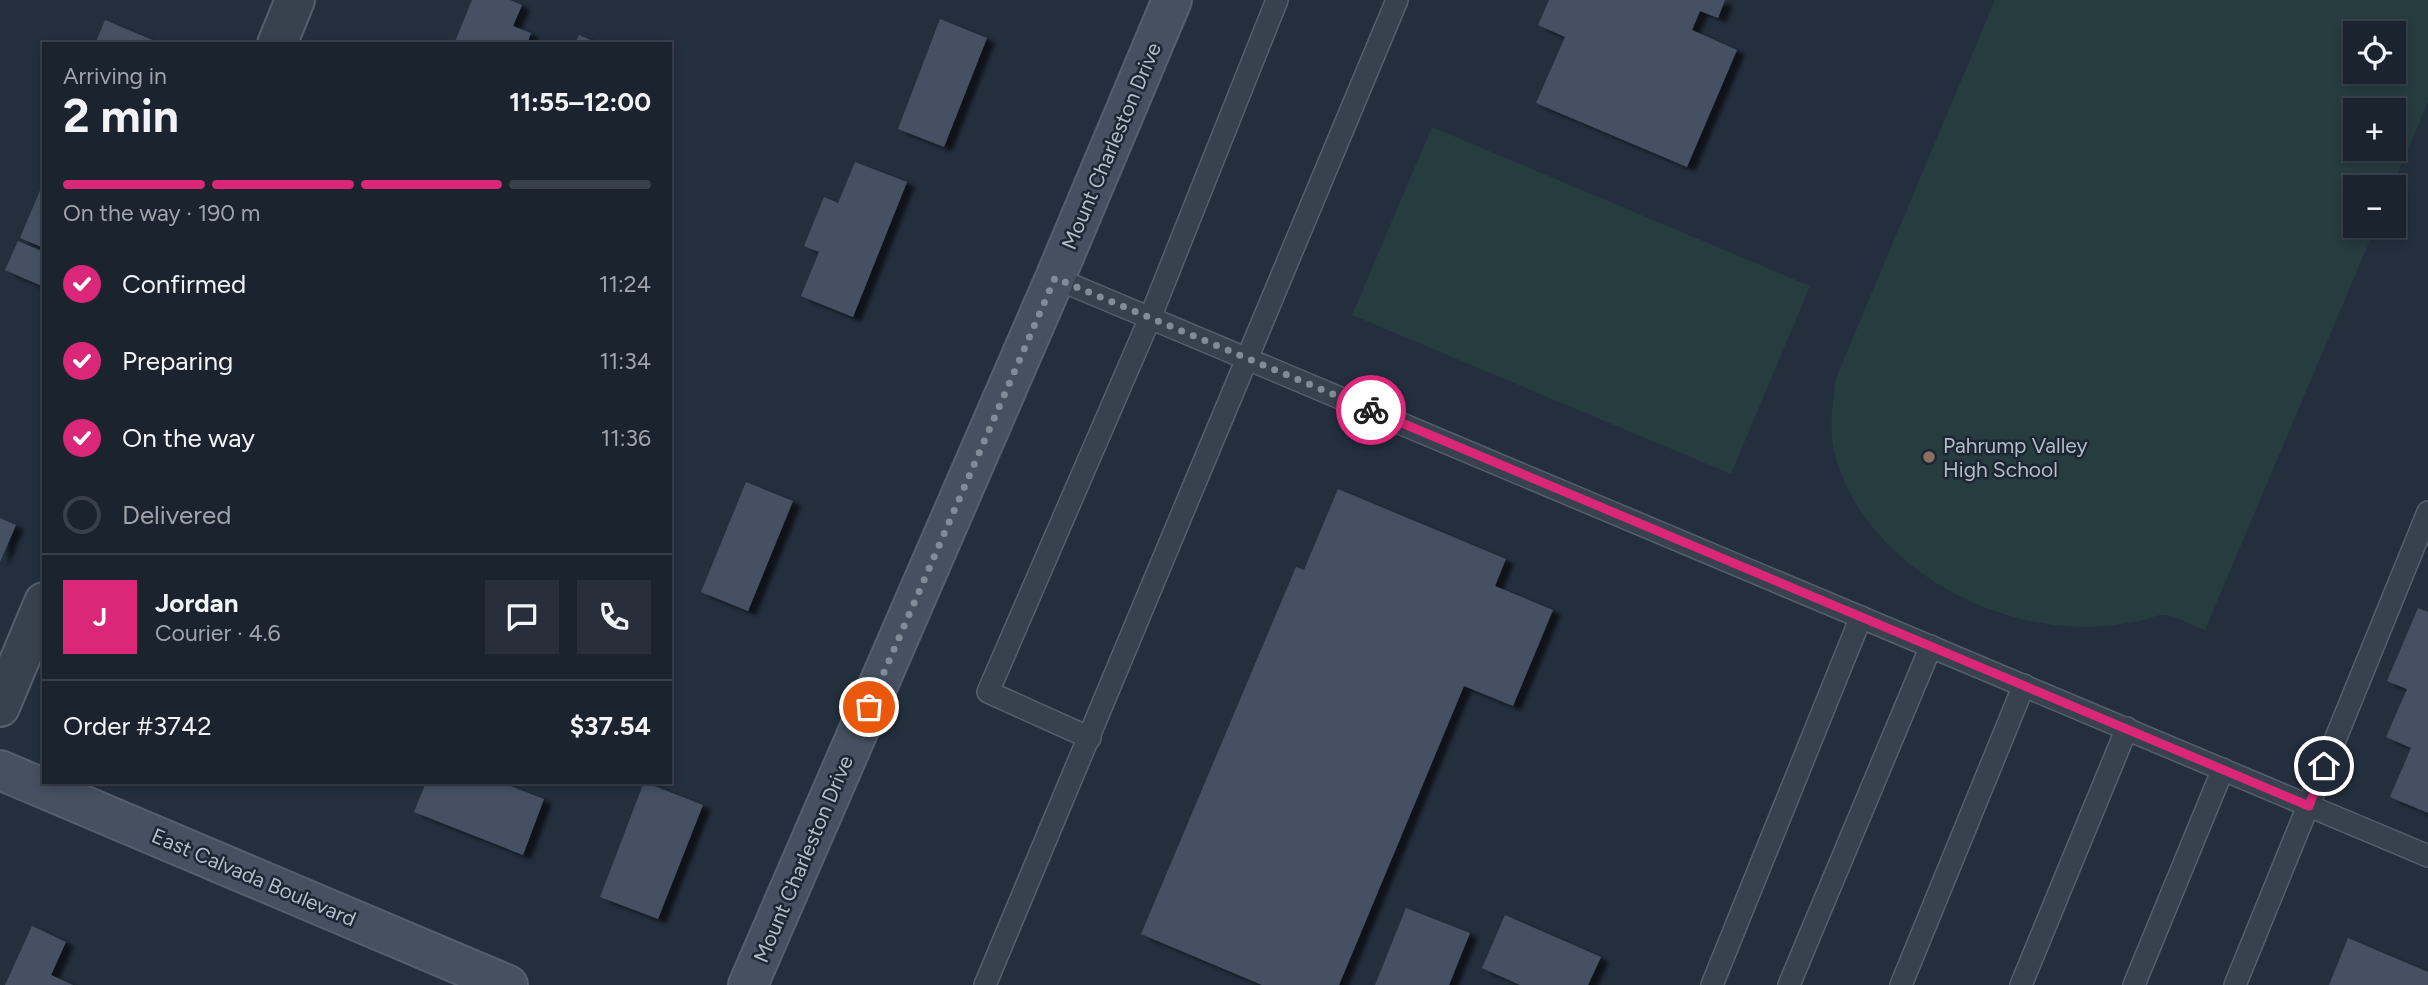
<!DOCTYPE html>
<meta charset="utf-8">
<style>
:root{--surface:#1b232e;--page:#282f3a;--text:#f1f3f6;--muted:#a0a4aa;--line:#39404a;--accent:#db2777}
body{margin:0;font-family:Figtree,sans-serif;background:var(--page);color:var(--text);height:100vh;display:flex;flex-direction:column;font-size:26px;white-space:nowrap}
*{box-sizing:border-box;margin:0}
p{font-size:23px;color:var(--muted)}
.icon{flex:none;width:38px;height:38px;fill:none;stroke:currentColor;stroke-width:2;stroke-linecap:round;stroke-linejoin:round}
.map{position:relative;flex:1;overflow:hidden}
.side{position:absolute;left:42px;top:42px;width:630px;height:742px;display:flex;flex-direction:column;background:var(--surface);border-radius:0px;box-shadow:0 4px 10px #0003,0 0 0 2px var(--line)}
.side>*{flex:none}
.controls{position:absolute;left:2343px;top:21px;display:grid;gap:14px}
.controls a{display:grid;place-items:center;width:63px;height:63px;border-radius:0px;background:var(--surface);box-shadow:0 4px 10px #0003,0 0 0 2px var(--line);font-size:35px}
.pin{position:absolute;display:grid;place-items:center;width:60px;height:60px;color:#fff;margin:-30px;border:4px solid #fff;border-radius:50%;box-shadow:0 2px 7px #0007}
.courier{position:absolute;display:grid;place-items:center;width:70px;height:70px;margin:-35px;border:5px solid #db2777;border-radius:50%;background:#fff;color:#222;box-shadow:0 2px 9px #0007}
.overview em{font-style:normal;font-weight:700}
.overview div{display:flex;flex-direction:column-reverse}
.overview{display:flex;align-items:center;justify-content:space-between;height:119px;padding:0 21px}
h1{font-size:46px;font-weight:700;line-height:52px}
.bar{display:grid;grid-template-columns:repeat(4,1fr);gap:10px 7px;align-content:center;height:84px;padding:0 21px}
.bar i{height:9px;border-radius:5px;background:var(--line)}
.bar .active{background:var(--accent)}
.bar p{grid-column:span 4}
.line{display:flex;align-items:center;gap:18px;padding:0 21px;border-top:2px solid var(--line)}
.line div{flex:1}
.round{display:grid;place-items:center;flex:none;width:74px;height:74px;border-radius:0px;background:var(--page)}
ol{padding:0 21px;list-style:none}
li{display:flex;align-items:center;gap:21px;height:77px}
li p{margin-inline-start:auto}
li .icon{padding:7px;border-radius:50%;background:var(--accent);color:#fff;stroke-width:4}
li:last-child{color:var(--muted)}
li i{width:38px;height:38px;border:4px solid var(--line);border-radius:50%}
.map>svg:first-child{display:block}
.green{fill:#263c3f;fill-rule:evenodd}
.building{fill:#455162;filter:url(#shadow)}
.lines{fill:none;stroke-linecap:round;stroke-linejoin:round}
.lane-casing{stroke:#565f6c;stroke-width:24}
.street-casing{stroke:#565f6c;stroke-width:42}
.secondary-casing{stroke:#565f6c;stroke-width:42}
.lane{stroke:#38414e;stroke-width:21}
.street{stroke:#38414e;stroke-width:38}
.secondary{stroke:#465061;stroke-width:38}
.done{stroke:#828b98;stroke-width:7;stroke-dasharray:0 12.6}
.route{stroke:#db2777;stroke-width:9}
.education-dot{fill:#8d6e63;stroke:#1d2633;stroke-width:2.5}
.labels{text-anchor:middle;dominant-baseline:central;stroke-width:5;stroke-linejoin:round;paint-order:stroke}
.street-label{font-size:21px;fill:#b4bcc9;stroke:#1d2633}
.poi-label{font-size:21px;fill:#b4bcc9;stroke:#1d2633;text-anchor:start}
</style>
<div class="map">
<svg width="2428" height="985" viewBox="0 0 2428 985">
<defs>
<filter id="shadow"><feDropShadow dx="8" dy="4.5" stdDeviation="2" flood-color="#0009"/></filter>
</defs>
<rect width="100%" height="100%" fill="#242f3e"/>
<g class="green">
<path d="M1995,0H2428V102L2392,187H2356V226H2376L2205,630C2193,626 2178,617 2165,615C2156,614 2144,621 2134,622C2108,627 2081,628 2055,625C1964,615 1866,553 1837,462C1828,435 1832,406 1836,378ZM2394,33V72H2356V33ZM2356,110H2394V149H2356Z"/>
<path d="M1432,127L1810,286L1731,474L1352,315Z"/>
</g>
<g class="building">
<path d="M472,0H510L522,5L513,26L531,33L527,44H454Z"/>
<path d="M1549,0H1725L1718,18L1700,11L1692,30L1737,50L1687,167L1536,103L1565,37L1538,25Z"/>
<path d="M940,19L987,38L944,147L898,129Z"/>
<path d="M105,20L162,44H95Z"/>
<path d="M579,35L600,44H575Z"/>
<path d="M855,162L907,182L853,317L801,296L819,252L804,246L824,197L838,203Z"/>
<path d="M44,181V248L20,238Z"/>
<path d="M18,241L44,252V287L5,270Z"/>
<path d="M746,482L793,501L748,611L701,592Z"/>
<path d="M1338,489L1506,559L1495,586L1553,610L1513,706L1464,686L1339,985H1262L1141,934L1296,567L1304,570Z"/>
<path d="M0,518L16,525L0,562Z"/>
<path d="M2418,608L2428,612V813L2390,797L2411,748L2386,737L2407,689L2387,681Z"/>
<path d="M426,782H500L544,799L523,855L414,812Z"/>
<path d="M644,782L703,805L658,919L600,897Z"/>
<path d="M1406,908L1470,933L1449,985H1375Z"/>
<path d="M1505,915L1601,957L1588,985H1520L1482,968Z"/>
<path d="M32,926L66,942L51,975L73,985H5Z"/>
<path d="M2348,938L2428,972V985H2329Z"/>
</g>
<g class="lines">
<defs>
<g id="lane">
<path d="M1055,278L2428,856"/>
<path d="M1090,738L988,692L1150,318L1277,0"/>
<path d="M985,985L1397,0"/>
<path d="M1712,985L1861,617"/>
<path d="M1789,985L1931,646"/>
<path d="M1901,985L2024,685"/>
<path d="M2021,985L2127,728"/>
<path d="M2134,985L2223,769"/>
<path d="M2235,985L2428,512"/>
</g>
<g id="street">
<path d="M277,44L295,0"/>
<path d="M0,707L44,602"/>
</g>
<g id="secondary">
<path d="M0,770L508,985"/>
<path d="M748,985L1055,278L1172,0"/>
</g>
</defs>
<use href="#lane" class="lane-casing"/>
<use href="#street" class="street-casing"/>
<use href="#secondary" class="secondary-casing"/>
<use href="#lane" class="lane"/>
<use href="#street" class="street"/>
<use href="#secondary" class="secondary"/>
</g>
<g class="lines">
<path class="done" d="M869,707L1055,278L1371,410"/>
<path class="route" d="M1371,410L2309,806L2324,766"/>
</g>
<circle class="education-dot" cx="1929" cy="457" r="7"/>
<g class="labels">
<g class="street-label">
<text transform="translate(1111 146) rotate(-67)">Mount Charleston Drive</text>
<text transform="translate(803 859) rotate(-67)">Mount Charleston Drive</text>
<text transform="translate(254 877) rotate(23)">East Calvada Boulevard</text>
</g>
<g class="poi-label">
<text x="1943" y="445">Pahrump Valley<tspan x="1943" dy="24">High School</tspan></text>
</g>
</g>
</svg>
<div class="controls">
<a><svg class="icon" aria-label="locate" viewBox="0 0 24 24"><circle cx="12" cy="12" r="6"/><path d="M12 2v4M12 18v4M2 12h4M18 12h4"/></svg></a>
<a>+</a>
<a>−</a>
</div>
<div class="pin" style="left:869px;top:707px;background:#ea580c"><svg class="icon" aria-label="bag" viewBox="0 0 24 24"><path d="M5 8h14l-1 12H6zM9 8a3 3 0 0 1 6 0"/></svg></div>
<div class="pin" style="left:2324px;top:766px;background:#1f2937"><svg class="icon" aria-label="home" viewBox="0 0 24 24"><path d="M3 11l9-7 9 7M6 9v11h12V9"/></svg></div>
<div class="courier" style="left:1371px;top:410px"><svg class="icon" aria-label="bike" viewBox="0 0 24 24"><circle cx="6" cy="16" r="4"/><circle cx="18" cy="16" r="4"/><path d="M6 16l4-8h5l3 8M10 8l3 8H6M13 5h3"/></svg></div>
<section class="side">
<div class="overview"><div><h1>2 min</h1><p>Arriving in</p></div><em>11:55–12:00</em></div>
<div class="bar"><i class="active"></i><i class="active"></i><i class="active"></i><i></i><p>On the way · 190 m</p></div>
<ol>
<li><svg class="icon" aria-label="check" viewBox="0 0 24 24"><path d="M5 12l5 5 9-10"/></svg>Confirmed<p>11:24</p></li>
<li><svg class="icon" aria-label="check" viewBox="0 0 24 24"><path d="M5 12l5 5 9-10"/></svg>Preparing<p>11:34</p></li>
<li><svg class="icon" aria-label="check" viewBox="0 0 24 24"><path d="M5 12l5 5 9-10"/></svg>On the way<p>11:36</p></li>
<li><i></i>Delivered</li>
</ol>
<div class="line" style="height:126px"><b class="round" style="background:var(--accent);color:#fff">J</b><div><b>Jordan</b><p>Courier · 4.6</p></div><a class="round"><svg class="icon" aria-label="chat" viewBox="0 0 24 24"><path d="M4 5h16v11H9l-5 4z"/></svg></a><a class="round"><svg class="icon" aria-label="phone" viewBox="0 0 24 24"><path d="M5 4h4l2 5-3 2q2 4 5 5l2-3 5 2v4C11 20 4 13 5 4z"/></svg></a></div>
<div class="line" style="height:91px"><div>Order #3742</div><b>$37.54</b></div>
</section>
</div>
